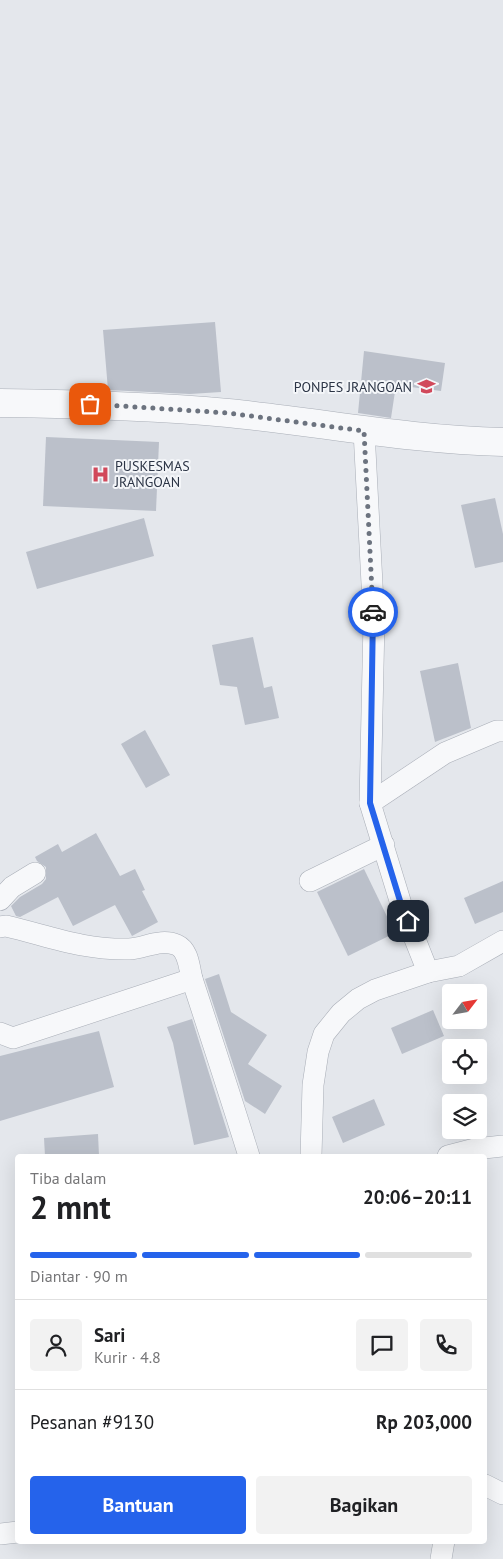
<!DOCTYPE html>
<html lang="id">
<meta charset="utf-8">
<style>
:root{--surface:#fff;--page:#f2f2f2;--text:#202124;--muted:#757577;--line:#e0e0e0;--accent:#2563eb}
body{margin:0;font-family:"PT Sans",sans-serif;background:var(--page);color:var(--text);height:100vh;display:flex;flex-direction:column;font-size:19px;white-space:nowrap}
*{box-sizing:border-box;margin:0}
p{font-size:16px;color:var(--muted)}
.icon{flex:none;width:28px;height:28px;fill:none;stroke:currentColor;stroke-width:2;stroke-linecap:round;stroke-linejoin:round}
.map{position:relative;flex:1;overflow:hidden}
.details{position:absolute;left:15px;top:1154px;width:472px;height:390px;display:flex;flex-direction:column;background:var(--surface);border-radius:5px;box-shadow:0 5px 20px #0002}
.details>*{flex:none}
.needle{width:32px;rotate:59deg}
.fabs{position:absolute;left:442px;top:984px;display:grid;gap:10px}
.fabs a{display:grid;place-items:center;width:45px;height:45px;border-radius:5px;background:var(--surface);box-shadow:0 5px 20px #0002;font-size:25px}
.pin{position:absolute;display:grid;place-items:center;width:42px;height:42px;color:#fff;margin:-21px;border-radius:10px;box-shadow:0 2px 8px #0006}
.courier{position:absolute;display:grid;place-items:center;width:50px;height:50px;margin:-25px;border:4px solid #2563eb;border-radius:50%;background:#fff;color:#222;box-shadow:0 1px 6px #0007}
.headline em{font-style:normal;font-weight:600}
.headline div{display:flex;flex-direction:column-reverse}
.headline{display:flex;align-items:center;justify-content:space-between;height:85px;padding:0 15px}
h1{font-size:32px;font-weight:600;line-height:38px}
.bar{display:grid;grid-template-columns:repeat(4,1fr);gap:8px 5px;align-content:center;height:60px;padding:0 15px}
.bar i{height:6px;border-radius:4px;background:var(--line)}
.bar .on{background:var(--accent)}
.bar p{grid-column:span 4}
.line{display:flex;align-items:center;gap:12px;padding:0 15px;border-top:1px solid var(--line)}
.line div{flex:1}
.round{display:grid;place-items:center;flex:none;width:52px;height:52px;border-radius:5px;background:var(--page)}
.button{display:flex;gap:10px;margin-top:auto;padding:10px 15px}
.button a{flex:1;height:58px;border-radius:5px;background:var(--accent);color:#fff;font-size:20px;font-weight:600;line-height:58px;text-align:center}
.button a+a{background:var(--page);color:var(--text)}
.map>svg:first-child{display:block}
.building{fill:#bbc0ca}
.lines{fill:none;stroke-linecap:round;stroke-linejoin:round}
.minor-casing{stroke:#a9aeb7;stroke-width:22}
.tertiary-casing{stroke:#a9aeb7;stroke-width:29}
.minor{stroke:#f7f8fa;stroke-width:21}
.tertiary{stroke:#f7f8fa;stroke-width:28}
.done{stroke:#6c737f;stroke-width:5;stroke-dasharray:0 9}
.route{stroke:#2563eb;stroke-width:6}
.labels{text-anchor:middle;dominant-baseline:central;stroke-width:4;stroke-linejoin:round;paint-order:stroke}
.poi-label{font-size:14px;fill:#2b3445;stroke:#f4f6f9;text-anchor:end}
</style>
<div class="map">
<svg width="503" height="1559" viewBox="0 0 503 1559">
<rect width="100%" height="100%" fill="#e4e7ec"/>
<g class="building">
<path d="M215,322L221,392L190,394L108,390L103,330Z"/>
<path d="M364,351L445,363L441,391L396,385L391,418L358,413Z"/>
<path d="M46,437L159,442L156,511L43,506Z"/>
<path d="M495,498L503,534V562L475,568L461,505Z"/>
<path d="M144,518L154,556L37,589L26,552Z"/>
<path d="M253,637L264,688L272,686L279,718L245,725L237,687L220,685L212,645Z"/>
<path d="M458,663L471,728L435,742L420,671Z"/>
<path d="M145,730L170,775L146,788L121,744Z"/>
<path d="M96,833L120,876L135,869L145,890L142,891L158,922L132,936L115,905L73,926L58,897L20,917L16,916L11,906L20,897L42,884L46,879V867L37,861L35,857L58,844L62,852Z"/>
<path d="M364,869L395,933L348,956L317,892Z"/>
<path d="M503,881V912L475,924L464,898Z"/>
<path d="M219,974L231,1012L267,1035L248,1064L282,1086L265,1114L245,1101L205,979Z"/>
<path d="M433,1010L444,1036L402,1054L391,1028Z"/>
<path d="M192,1019L229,1137L194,1145L173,1043L167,1027Z"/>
<path d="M99,1031L114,1087L0,1121V1056Z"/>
<path d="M374,1099L385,1125L343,1143L332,1117Z"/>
<path d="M98,1134L99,1156H45L44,1138Z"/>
</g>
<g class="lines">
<defs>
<g id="minor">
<path d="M364,431L374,622L370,803L401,904L428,972"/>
<path d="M370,803L445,753L497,731H503"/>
<path d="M310,881L384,845"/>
<path d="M0,900L12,887L35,873"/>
<path d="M0,927L6,926C49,936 82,950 129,949C145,948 161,938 177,945C190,951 189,971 193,982C212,1040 231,1098 249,1156"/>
<path d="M0,1033L13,1038L192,979"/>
<path d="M311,1156L313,1085L318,1052L324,1034L341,1013L358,999L375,990L428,972L459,966L503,941"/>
<path d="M448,1156L475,1149L503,1146"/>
<path d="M485,1485L503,1494"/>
<path d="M0,1534L18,1532"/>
<path d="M441,1559L444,1541"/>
</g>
<path id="tertiary" d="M0,403C76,404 152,406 228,413C319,422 410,440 503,442"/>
</defs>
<use href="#minor" class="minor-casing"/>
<use href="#tertiary" class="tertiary-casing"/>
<use href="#minor" class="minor"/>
<use href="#tertiary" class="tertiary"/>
</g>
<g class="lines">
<path class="done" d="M90,404L228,413L364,431L373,612"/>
<path class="route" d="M373,612L370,803L401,904L408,921"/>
</g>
<defs>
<symbol id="school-bare" viewBox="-9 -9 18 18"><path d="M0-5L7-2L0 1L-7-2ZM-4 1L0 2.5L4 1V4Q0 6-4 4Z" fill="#d1495b" stroke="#f4f6f9" stroke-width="2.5" paint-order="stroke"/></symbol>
<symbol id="hospital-bare" viewBox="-9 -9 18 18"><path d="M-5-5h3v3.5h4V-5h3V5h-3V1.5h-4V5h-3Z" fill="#d1495b" stroke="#f4f6f9" stroke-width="2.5" paint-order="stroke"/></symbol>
</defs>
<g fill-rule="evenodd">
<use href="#school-bare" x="414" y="374" width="25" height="25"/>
<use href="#hospital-bare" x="88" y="462" width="25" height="25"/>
</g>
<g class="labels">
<g class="poi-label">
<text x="412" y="387">PONPES JRANGOAN</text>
<text x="115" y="466" text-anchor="start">PUSKESMAS<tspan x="115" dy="16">JRANGOAN</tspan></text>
</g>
</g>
</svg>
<div class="fabs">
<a><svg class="needle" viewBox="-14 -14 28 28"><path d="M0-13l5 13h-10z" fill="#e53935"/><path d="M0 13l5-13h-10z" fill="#757577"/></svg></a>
<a><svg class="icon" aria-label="locate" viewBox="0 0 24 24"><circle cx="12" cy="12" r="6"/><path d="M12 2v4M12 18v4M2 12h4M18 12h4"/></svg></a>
<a><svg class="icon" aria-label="layers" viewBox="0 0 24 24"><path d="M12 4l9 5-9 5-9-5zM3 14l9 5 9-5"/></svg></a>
</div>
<div class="pin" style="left:90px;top:404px;background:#ea580c"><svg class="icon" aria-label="bag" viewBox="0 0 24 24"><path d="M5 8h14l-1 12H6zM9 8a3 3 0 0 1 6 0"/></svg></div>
<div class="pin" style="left:408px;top:921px;background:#1f2937"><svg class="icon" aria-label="home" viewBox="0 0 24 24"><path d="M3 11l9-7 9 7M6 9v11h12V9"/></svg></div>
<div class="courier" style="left:373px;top:612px"><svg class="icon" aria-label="car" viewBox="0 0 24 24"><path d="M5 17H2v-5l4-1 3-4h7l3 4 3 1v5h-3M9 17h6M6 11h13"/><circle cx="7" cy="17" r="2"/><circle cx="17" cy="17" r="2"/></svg></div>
<section class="details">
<div class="headline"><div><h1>2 mnt</h1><p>Tiba dalam</p></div><em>20:06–20:11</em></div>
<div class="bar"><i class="on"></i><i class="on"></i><i class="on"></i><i></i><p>Diantar · 90 m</p></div>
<div class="line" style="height:90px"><a class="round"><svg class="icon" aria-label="person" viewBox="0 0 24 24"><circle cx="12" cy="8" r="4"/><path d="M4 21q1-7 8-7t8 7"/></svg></a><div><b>Sari</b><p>Kurir · 4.8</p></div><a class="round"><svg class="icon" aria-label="chat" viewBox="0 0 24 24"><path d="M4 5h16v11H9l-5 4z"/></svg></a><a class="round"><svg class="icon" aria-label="phone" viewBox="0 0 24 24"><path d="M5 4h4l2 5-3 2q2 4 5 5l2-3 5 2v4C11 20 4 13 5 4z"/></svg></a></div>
<div class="line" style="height:65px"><div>Pesanan #9130</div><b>Rp 203,000</b></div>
<div class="button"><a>Bantuan</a><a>Bagikan</a></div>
</section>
</div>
